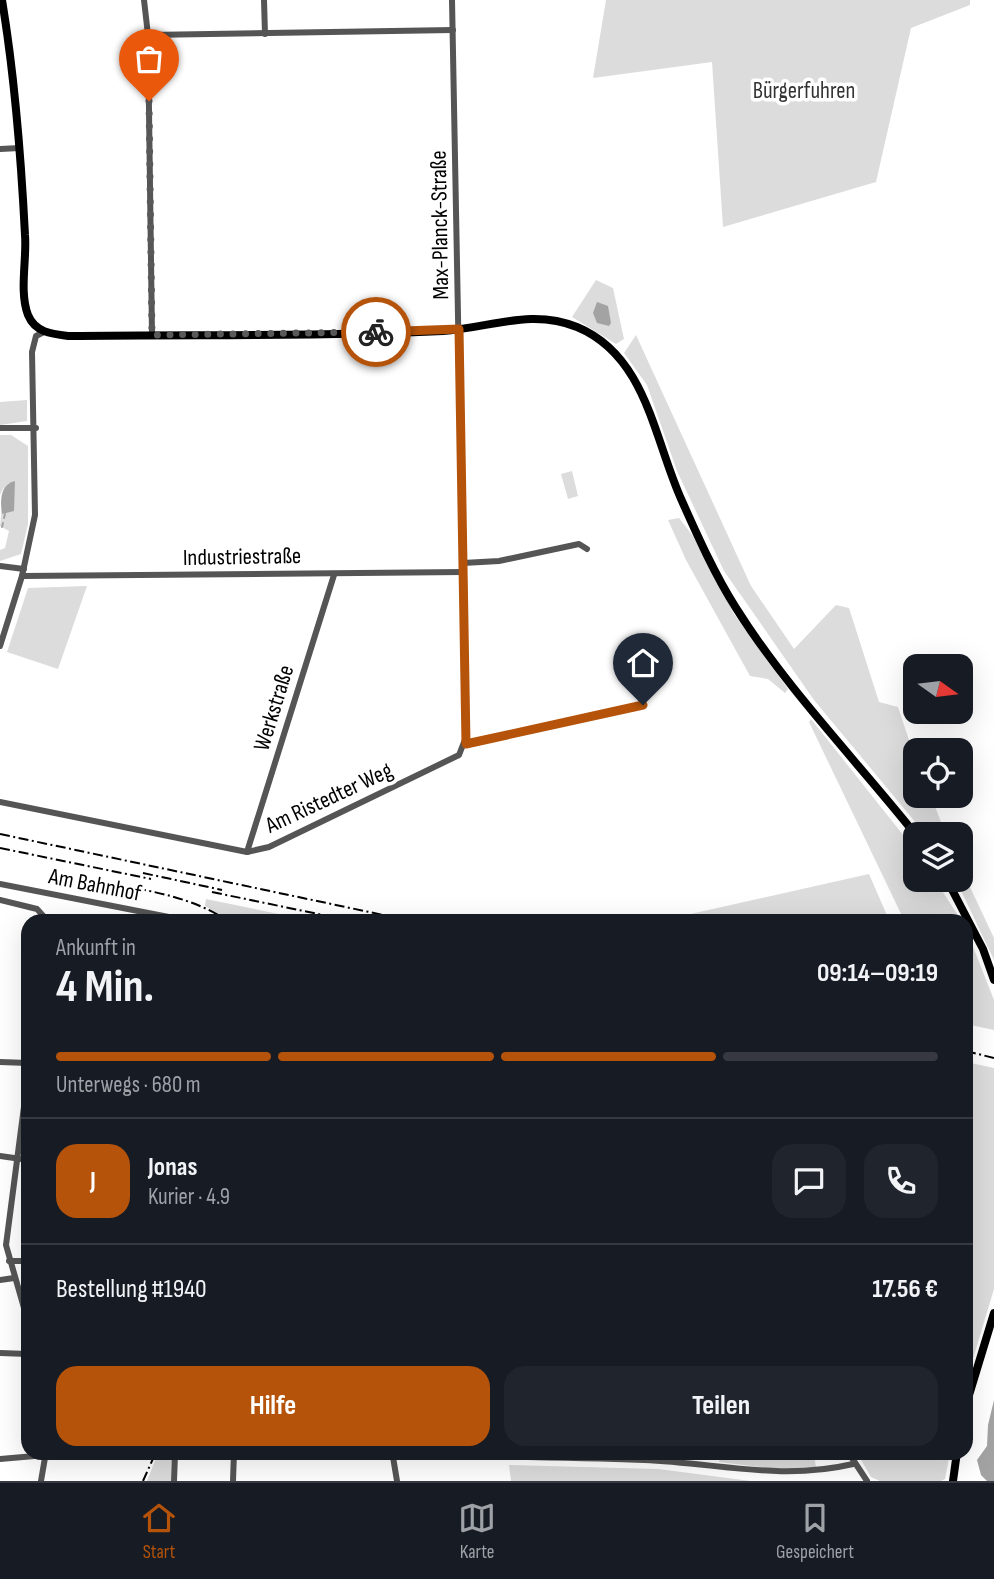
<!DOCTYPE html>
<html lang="de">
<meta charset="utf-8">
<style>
:root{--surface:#171b24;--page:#20242c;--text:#f1f3f6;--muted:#9ea1a6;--line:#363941;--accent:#b45309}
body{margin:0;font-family:"Sofia Sans Condensed",sans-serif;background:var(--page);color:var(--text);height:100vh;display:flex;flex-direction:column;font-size:26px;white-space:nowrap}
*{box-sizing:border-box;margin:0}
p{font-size:23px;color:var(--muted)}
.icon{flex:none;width:38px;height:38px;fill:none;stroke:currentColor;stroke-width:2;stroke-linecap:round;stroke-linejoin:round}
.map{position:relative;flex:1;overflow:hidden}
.sheet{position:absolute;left:21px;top:914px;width:952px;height:546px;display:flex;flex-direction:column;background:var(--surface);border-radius:21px;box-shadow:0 7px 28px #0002}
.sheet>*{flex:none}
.needle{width:46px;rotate:104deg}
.buttons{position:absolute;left:903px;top:654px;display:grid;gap:14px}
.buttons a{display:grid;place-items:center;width:70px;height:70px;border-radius:14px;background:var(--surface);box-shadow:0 7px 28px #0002;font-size:35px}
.pin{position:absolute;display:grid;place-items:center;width:60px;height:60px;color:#fff;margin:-72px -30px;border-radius:50% 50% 50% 0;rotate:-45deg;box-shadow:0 0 7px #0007}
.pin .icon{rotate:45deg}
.courier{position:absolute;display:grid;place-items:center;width:70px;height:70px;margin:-35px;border:5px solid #b45309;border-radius:50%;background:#fff;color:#222;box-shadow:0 2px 9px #0007}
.summary em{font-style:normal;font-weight:700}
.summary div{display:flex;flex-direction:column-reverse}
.summary{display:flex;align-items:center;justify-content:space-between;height:119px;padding:0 35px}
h1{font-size:46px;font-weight:700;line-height:52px}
.bar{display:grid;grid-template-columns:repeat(4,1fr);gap:10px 7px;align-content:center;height:84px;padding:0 35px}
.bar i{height:9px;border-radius:5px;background:var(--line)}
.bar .current{background:var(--accent)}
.bar p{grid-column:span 4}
.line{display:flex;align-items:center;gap:18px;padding:0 35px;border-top:2px solid var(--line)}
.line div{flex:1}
.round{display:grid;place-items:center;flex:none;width:74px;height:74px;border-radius:21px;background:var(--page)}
.action{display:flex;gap:14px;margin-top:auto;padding:14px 35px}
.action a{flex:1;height:80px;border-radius:21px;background:var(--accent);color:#fff;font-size:28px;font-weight:700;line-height:80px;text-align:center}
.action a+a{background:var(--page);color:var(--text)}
.dock{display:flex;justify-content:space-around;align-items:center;height:98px;border-top:2px solid var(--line);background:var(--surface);font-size:19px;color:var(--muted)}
.dock a{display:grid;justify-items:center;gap:4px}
.dock .current{color:var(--accent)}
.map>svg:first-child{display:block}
.green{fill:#dcdcdc}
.water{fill:#a3a3a3}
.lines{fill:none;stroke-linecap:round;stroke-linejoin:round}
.stream{stroke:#a3a3a3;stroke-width:2}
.minor{stroke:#555;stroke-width:6}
.major{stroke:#000;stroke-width:8}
.rail{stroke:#000;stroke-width:2;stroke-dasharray:10 3.5 2 3.5;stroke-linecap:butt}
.done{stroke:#595959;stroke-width:7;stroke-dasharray:0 12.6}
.route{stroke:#b45309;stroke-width:9}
.labels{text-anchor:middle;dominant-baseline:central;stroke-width:7;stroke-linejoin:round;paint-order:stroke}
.park-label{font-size:23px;fill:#333;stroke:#fff}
.street-label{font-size:23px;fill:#000;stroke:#fff}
</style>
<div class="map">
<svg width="994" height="1481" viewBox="0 0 994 1481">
<rect width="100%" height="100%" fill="#fff"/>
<g class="green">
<path d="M606,0H970V5L911,28L876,182L723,227L712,62L593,78Z"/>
<path d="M596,280L613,288L624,339L616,344L572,317Z"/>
<path d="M636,335L751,586L794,649L836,605L849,608L879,702L898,707L915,758V796H931L946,835H926L814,700L724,571L677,471L647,385L624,353Z"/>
<path d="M27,400V421L0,425V402Z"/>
<path d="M0,435H11L28,446V524L21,554L0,561V550L5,548L9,531L0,526L4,487L0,495Z"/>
<path d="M572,471L578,496L568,499L561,474Z"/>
<path d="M679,518L693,536L734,614L788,689L785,693L768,679L750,676L686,560L668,520Z"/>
<path d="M87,586L58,669L7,652L28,588Z"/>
<path d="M811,719L915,850V880H935L961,920H904L809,722Z"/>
<path d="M961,868L994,938V960L956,880H961Z"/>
<path d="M869,874L889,920H669L695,913Z"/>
<path d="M206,899L308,920H228L205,906Z"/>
<path d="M966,929L994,1000V1030L966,1024Z"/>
<path d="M966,1062L994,1068V1289L966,1382V1270L973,1268L966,1240Z"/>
<path d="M722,1453H789L790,1456L804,1458L803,1453H814L816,1468L793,1471L719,1462Z"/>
<path d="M857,1453V1452L950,1453L945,1479L941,1481H880L871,1477Z"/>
<path d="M156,1458L172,1459L171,1481H147Z"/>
<path d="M509,1465L658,1469L751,1481H511Z"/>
</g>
<g class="water">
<path d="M597,302L608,306L611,323L609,326L597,323L593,313Z"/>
<path d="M15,481L14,511L2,514C0,500 0,485 15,481Z"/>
<path d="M994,1400V1481H987L981,1475L977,1460L987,1446L988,1425Z"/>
</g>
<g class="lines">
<g class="stream">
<path d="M4,518L5,514"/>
<path d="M2,527L3,523"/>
</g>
<g class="minor">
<path d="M144,0L148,35L152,335"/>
<path d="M264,0L265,34"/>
<path d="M148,35L453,30"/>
<path d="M0,149L20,148"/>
<path d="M0,428H36"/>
<path d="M463,563L499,561L579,544L587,549"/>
<path d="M0,566L24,569"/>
<path d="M22,576L463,572"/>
<path d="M0,646L22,576L35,515L32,352L36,336L44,332"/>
<path d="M466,744L643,705"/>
<path d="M0,802L247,852L269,847L459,755L466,737L452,0"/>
<path d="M247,852L334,575"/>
<path d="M0,884L184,920"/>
<path d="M0,900L37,909L47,920"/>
<path d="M0,1062L28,1063"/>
<path d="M28,1076L6,1245L28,1322"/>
<path d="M0,1156L28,1160"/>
<path d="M9,1261H28"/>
<path d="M0,1280L14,1278"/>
<path d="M0,1353L28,1354"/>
<path d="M125,1452C298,1456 471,1454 644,1460C718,1463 781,1481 853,1464"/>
<path d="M848,1452L867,1481"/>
<path d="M393,1457L397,1481"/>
<path d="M0,1459L81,1452"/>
<path d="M41,1481L46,1452"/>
<path d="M174,1481L175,1454"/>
<path d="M233,1481L234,1452"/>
</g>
<g class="major">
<path d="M2,0C15,78 21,156 25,235C27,259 19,292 28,315C35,332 51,334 68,336C192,334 318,337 443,331C490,328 531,308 577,327C647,356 654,440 682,501C698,537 715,575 736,608C787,689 856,760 916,835"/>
<path d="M947,880L983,949L994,980"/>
<path d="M966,1405L994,1313"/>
<path d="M953,1481L957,1452"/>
</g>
<g class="rail">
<path d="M0,834L407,920"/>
<path d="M0,848L151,879"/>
<path d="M143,873L222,890"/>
<path d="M80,878C127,888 185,892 226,920"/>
<path d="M212,892L347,920"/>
<path d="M966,1051L994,1058"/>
<path d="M143,1481L156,1452"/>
</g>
</g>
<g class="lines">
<path class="done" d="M149,101L152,335L376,332"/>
<path class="route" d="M376,332L459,329L466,744L643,705"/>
</g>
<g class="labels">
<g class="park-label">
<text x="804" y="91">Bürgerfuhren</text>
</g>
<g class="street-label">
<text transform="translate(440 225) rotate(-91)">Max-Planck-Straße</text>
<text transform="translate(242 557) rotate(-1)">Industriestraße</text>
<text transform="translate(274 708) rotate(-73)">Werkstraße</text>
<text transform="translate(329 798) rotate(-25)">Am Ristedter Weg</text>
<text transform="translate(95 885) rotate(11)">Am Bahnhof</text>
</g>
</g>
</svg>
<div class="buttons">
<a><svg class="needle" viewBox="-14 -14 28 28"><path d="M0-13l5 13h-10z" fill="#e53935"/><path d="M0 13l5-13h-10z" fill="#9ea1a6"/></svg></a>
<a><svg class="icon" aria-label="locate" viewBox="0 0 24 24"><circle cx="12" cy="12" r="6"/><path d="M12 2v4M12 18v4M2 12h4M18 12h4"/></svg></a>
<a><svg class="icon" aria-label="layers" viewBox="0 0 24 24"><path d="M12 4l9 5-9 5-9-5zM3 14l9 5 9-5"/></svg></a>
</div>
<div class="pin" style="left:149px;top:101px;background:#ea580c"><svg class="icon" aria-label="bag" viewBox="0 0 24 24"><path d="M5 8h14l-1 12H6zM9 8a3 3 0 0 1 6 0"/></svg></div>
<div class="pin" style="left:643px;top:705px;background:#1f2937"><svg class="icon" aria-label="home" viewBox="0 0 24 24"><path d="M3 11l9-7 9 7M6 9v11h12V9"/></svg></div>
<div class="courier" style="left:376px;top:332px"><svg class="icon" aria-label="bike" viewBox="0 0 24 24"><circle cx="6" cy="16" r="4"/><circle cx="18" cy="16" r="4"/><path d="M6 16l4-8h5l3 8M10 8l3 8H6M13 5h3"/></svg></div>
<section class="sheet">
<div class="summary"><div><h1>4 Min.</h1><p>Ankunft in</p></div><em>09:14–09:19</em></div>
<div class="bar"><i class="current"></i><i class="current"></i><i class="current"></i><i></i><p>Unterwegs · 680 m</p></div>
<div class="line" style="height:126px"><b class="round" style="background:var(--accent);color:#fff">J</b><div><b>Jonas</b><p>Kurier · 4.9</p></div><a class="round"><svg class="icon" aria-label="chat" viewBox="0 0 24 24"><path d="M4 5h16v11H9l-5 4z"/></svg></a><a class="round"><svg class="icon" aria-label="phone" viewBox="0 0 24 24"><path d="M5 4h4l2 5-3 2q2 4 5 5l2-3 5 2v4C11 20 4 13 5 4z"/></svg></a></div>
<div class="line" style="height:91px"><div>Bestellung #1940</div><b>17.56 €</b></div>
<div class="action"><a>Hilfe</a><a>Teilen</a></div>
</section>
</div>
<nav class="dock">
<a class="current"><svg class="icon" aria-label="home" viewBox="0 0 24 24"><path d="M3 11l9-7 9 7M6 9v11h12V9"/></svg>Start</a>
<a><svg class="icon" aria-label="map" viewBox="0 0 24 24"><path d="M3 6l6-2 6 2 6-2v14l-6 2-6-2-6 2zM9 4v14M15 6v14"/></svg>Karte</a>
<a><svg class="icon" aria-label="saved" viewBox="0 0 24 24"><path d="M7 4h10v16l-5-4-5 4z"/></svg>Gespeichert</a>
</nav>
